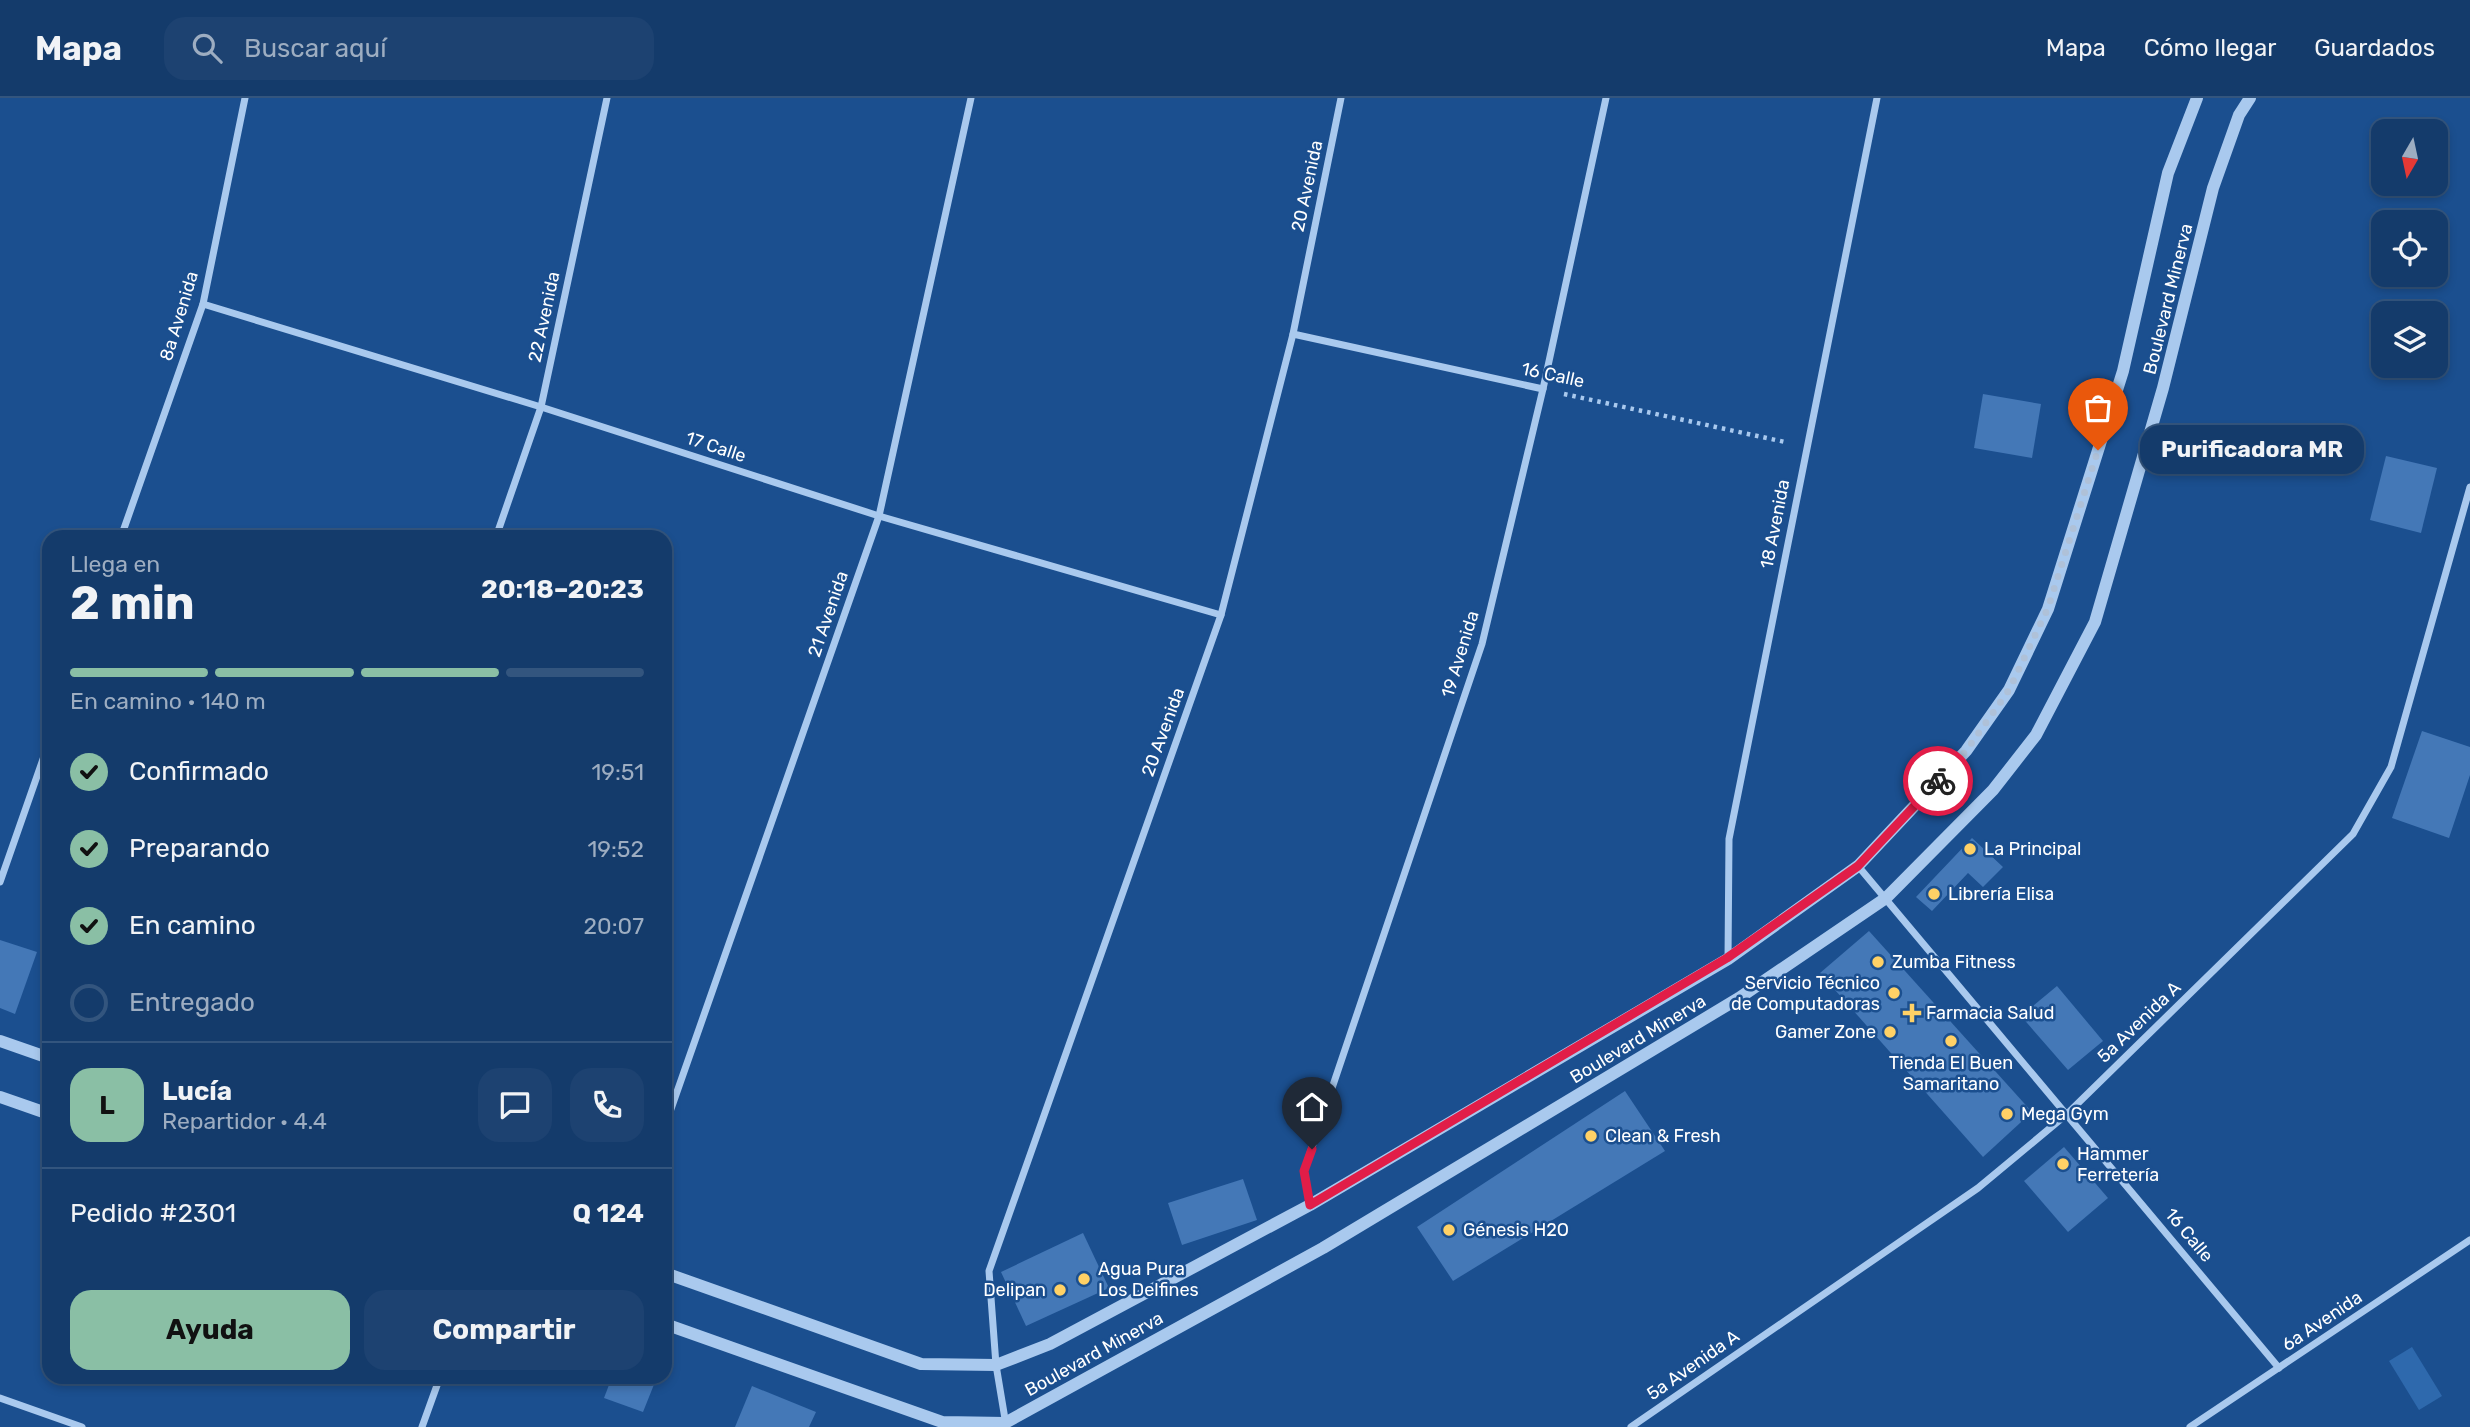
<!DOCTYPE html>
<html lang="es">
<meta charset="utf-8">
<style>
:root{--surface:#143b6b;--page:#1d4271;--text:#f1f3f6;--muted:#9dadc1;--line:#33557e;--accent:#8abfa5}
body{margin:0;font-family:Rubik,sans-serif;background:var(--page);color:var(--text);height:100vh;display:flex;flex-direction:column;font-size:26px;white-space:nowrap}
*{box-sizing:border-box;margin:0}
p{font-size:23px;color:var(--muted)}
.icon{flex:none;width:38px;height:38px;fill:none;stroke:currentColor;stroke-width:2;stroke-linecap:round;stroke-linejoin:round}
.map{position:relative;flex:1;overflow:hidden}
.drawer{position:absolute;left:42px;top:432px;width:630px;height:854px;display:flex;flex-direction:column;background:var(--surface);border-radius:21px;box-shadow:0 4px 10px #0003,0 0 0 2px var(--line)}
.drawer>*{flex:none}
.needle{width:46px;rotate:189deg}
.tools{position:absolute;left:2371px;top:21px;display:grid;gap:14px}
.tools a{display:grid;place-items:center;width:77px;height:77px;border-radius:14px;background:var(--surface);box-shadow:0 4px 10px #0003,0 0 0 2px var(--line);font-size:35px}
.pin{position:absolute;display:grid;place-items:center;width:60px;height:60px;color:#fff;margin:-72px -30px;border-radius:50% 50% 50% 0;rotate:-45deg;box-shadow:0 0 7px #0007}
.pin .icon{rotate:45deg}
.courier{position:absolute;display:grid;place-items:center;width:70px;height:70px;margin:-35px;border:5px solid #e11d48;border-radius:50%;background:#fff;color:#222;box-shadow:0 2px 9px #0007}
.bubble{position:absolute;height:49px;border-radius:21px;background:var(--surface);box-shadow:0 4px 10px #0003,0 0 0 2px var(--line);font-size:23px;font-weight:700;line-height:49px;text-align:center}
.headline em{font-style:normal;font-weight:700}
.headline div{display:flex;flex-direction:column-reverse}
.headline{display:flex;align-items:center;justify-content:space-between;height:119px;padding:0 28px}
h1{font-size:46px;font-weight:700;line-height:52px}
.bar{display:grid;grid-template-columns:repeat(4,1fr);gap:10px 7px;align-content:center;height:84px;padding:0 28px}
.bar i{height:9px;border-radius:5px;background:var(--line)}
.bar .active{background:var(--accent)}
.bar p{grid-column:span 4}
.line{display:flex;align-items:center;gap:18px;padding:0 28px;border-top:2px solid var(--line)}
.line div{flex:1}
.round{display:grid;place-items:center;flex:none;width:74px;height:74px;border-radius:21px;background:var(--page)}
ol{padding:0 28px;list-style:none}
li{display:flex;align-items:center;gap:21px;height:77px}
li p{margin-inline-start:auto}
li .icon{padding:7px;border-radius:50%;background:var(--accent);color:#111;stroke-width:4}
li:last-child{color:var(--muted)}
li i{width:38px;height:38px;border:4px solid var(--line);border-radius:50%}
.button{display:flex;gap:14px;margin-top:auto;padding:14px 28px}
.button a{flex:1;height:80px;border-radius:21px;background:var(--accent);color:#111;font-size:28px;font-weight:700;line-height:80px;text-align:center}
.button a+a{background:var(--page);color:var(--text)}
header{display:flex;align-items:center;gap:42px;box-sizing:border-box;height:98px;padding:0 35px;background:var(--surface);border-bottom:2px solid var(--line)}
header strong{font-size:33px}
nav{display:flex;gap:38px;margin-inline-start:auto;font-size:24px}
.search{width:490px;height:63px;background:var(--page);display:flex;align-items:center;gap:18px;box-sizing:border-box;padding:0 24px;border-radius:21px;color:var(--muted);font-size:26px}
.map>svg:first-child{display:block}
.green{fill:#2e69ad}
.building{fill:#4478b7}
.lines{fill:none;stroke-linecap:round;stroke-linejoin:round}
.path{stroke:#a9c9ee;stroke-width:4.5;stroke-dasharray:3.5 5;stroke-linecap:butt}
.minor{stroke:#a9c9ee;stroke-width:7}
.tertiary{stroke:#a9c9ee;stroke-width:12}
.done{stroke:#afc1d8;stroke-width:7;stroke-dasharray:0 12.6}
.route{stroke:#e11d48;stroke-width:9}
.poi-dot{fill:#ffd166;stroke:#1b4f8f;stroke-width:2.5}
.labels{text-anchor:middle;dominant-baseline:central;stroke-width:5;stroke-linejoin:round;paint-order:stroke}
.street-label{font-size:18px;fill:#fff;stroke:#1b4f8f}
.poi-label{font-size:18px;fill:#fff;stroke:#1b4f8f;text-anchor:start}
</style>
<header>
<strong>Mapa</strong>
<div class="search"><svg class="icon" aria-label="search" viewBox="0 0 24 24"><circle cx="10" cy="10" r="6"/><path d="M15 15l6 6"/></svg>Buscar aquí</div>
<nav><a>Mapa</a><a>Cómo llegar</a><a>Guardados</a></nav>
</header>
<div class="map">
<svg width="2470" height="1329" viewBox="0 0 2470 1329">
<rect width="100%" height="100%" fill="#1b4f8f"/>
<path class="green" d="M2412,1249L2442,1298L2419,1312L2389,1263Z"/>
<g class="building">
<path d="M1983,296L2041,306L2032,360L1974,350Z"/>
<path d="M2386,358L2437,370L2421,435L2370,422Z"/>
<path d="M2422,633L2470,649V677L2449,740L2392,720Z"/>
<path d="M1972,740L2003,769L1983,789L1968,775L1932,813L1916,799Z"/>
<path d="M1869,833L2032,1014L1983,1059L1820,875Z"/>
<path d="M0,842L37,854L15,916L0,910Z"/>
<path d="M2057,888L2103,943L2068,972L2021,918Z"/>
<path d="M1625,993L1665,1053L1453,1183L1417,1129Z"/>
<path d="M2064,1049L2108,1100L2068,1134L2024,1083Z"/>
<path d="M1243,1081L1257,1122L1182,1147L1168,1105Z"/>
<path d="M1083,1135L1109,1190L1026,1228L1001,1174Z"/>
<path d="M612,1279H657L643,1314L604,1300Z"/>
<path d="M752,1288L816,1314L809,1329H735Z"/>
</g>
<g class="lines">
<path class="path" d="M1564,296L1785,344"/>
<g class="minor">
<path d="M203,206L541,309L879,418L1221,517"/>
<path d="M1293,236L1543,291"/>
<path d="M121,439L203,206L245,0"/>
<path d="M496,439L541,309L607,0"/>
<path d="M1858,768L2279,1270"/>
<path d="M0,784L49,644"/>
<path d="M1728,861L1729,741L1877,0"/>
<path d="M665,1028L879,418L971,0"/>
<path d="M1310,1107L1304,1073L1482,546L1543,291L1606,0"/>
<path d="M0,1300L82,1329"/>
<path d="M1006,1327L996,1267L989,1173L1221,517L1293,236L1341,0"/>
<path d="M422,1329L440,1279"/>
<path d="M1631,1329L1978,1090L2067,1016L2353,736L2391,669L2470,389"/>
<path d="M2190,1329L2470,1142"/>
</g>
<g class="tertiary">
<path d="M0,943L49,960"/>
<path d="M0,999L49,1016"/>
<path d="M665,1175L921,1266L996,1267L1050,1246L1310,1107L1728,861L1858,768L1966,653L2009,592L2048,511L2123,273L2168,75L2197,0"/>
<path d="M665,1226L942,1324L1005,1325L1323,1150L1739,900L1886,800L1993,692L2036,637L2095,524L2163,290L2213,90L2239,17L2250,0"/>
</g>
</g>
<g class="lines">
<path class="done" d="M1938,683L1966,653L2009,592L2048,510L2098,352"/>
<path class="route" d="M1312,1051L1304,1073L1310,1107L1727,860L1858,768L1938,683"/>
</g>
<g class="poi-dot">
<circle cx="1970" cy="751" r="7"/>
<circle cx="1934" cy="796" r="7"/>
<circle cx="1878" cy="864" r="7"/>
<circle cx="1894" cy="895" r="7"/>
<path d="M1908.5 904.5h7v7h7v7h-7v7h-7v-7h-7v-7h7z"/>
<circle cx="1890" cy="934" r="7"/>
<circle cx="1951" cy="943" r="7"/>
<circle cx="2007" cy="1016" r="7"/>
<circle cx="1591" cy="1038" r="7"/>
<circle cx="2063" cy="1066" r="7"/>
<circle cx="1449" cy="1132" r="7"/>
<circle cx="1084" cy="1181" r="7"/>
<circle cx="1060" cy="1192" r="7"/>
</g>
<g class="labels">
<g class="street-label">
<text transform="translate(1307 88) rotate(-78)">20 Avenida</text>
<text transform="translate(2168 201) rotate(-76)">Boulevard Minerva</text>
<text transform="translate(179 218) rotate(-73)">8a Avenida</text>
<text transform="translate(544 219) rotate(-78)">22 Avenida</text>
<text transform="translate(1553 277) rotate(12)">16 Calle</text>
<text transform="translate(716 349) rotate(18)">17 Calle</text>
<text transform="translate(1775 426) rotate(-79)">18 Avenida</text>
<text transform="translate(828 516) rotate(-71)">21 Avenida</text>
<text transform="translate(1460 556) rotate(-73)">19 Avenida</text>
<text transform="translate(1163 634) rotate(-70)">20 Avenida</text>
<text transform="translate(2139 924) rotate(-44)">5a Avenida A</text>
<text transform="translate(1638 941) rotate(-31)">Boulevard Minerva</text>
<text transform="translate(2189 1137) rotate(50)">16 Calle</text>
<text transform="translate(2322 1223) rotate(-34)">6a Avenida</text>
<text transform="translate(1094 1256) rotate(-29)">Boulevard Minerva</text>
<text transform="translate(1693 1267) rotate(-35)">5a Avenida A</text>
</g>
<g class="poi-label">
<text x="1984" y="751">La Principal</text>
<text x="1948" y="796">Librería Elisa</text>
<text x="1892" y="864">Zumba Fitness</text>
<text x="1880" y="885" text-anchor="end">Servicio Técnico<tspan x="1880" dy="21">de Computadoras</tspan></text>
<text x="1926" y="915">Farmacia Salud</text>
<text x="1876" y="934" text-anchor="end">Gamer Zone</text>
<text x="1951" y="965" text-anchor="middle">Tienda El Buen<tspan x="1951" dy="21">Samaritano</tspan></text>
<text x="2021" y="1016">Mega Gym</text>
<text x="1605" y="1038">Clean &amp; Fresh</text>
<text x="2077" y="1056">Hammer<tspan x="2077" dy="21">Ferretería</tspan></text>
<text x="1463" y="1132">Génesis H2O</text>
<text x="1098" y="1171">Agua Pura<tspan x="1098" dy="21">Los Delfines</tspan></text>
<text x="1046" y="1192" text-anchor="end">Delipan</text>
</g>
</g>
</svg>
<div class="tools">
<a><svg class="needle" viewBox="-14 -14 28 28"><path d="M0-13l5 13h-10z" fill="#e53935"/><path d="M0 13l5-13h-10z" fill="#9dadc1"/></svg></a>
<a><svg class="icon" aria-label="locate" viewBox="0 0 24 24"><circle cx="12" cy="12" r="6"/><path d="M12 2v4M12 18v4M2 12h4M18 12h4"/></svg></a>
<a><svg class="icon" aria-label="layers" viewBox="0 0 24 24"><path d="M12 4l9 5-9 5-9-5zM3 14l9 5 9-5"/></svg></a>
</div>
<div class="pin" style="left:2098px;top:352px;background:#ea580c"><svg class="icon" aria-label="bag" viewBox="0 0 24 24"><path d="M5 8h14l-1 12H6zM9 8a3 3 0 0 1 6 0"/></svg></div>
<div class="pin" style="left:1312px;top:1051px;background:#1f2937"><svg class="icon" aria-label="home" viewBox="0 0 24 24"><path d="M3 11l9-7 9 7M6 9v11h12V9"/></svg></div>
<div class="courier" style="left:1938px;top:683px"><svg class="icon" aria-label="bike" viewBox="0 0 24 24"><circle cx="6" cy="16" r="4"/><circle cx="18" cy="16" r="4"/><path d="M6 16l4-8h5l3 8M10 8l3 8H6M13 5h3"/></svg></div>
<div class="bubble" style="left:2140px;top:327px;width:224px">Purificadora MR</div>
<section class="drawer">
<div class="headline"><div><h1>2 min</h1><p>Llega en</p></div><em>20:18–20:23</em></div>
<div class="bar"><i class="active"></i><i class="active"></i><i class="active"></i><i></i><p>En camino · 140 m</p></div>
<ol>
<li><svg class="icon" aria-label="check" viewBox="0 0 24 24"><path d="M5 12l5 5 9-10"/></svg>Confirmado<p>19:51</p></li>
<li><svg class="icon" aria-label="check" viewBox="0 0 24 24"><path d="M5 12l5 5 9-10"/></svg>Preparando<p>19:52</p></li>
<li><svg class="icon" aria-label="check" viewBox="0 0 24 24"><path d="M5 12l5 5 9-10"/></svg>En camino<p>20:07</p></li>
<li><i></i>Entregado</li>
</ol>
<div class="line" style="height:126px"><b class="round" style="background:var(--accent);color:#111">L</b><div><b>Lucía</b><p>Repartidor · 4.4</p></div><a class="round"><svg class="icon" aria-label="chat" viewBox="0 0 24 24"><path d="M4 5h16v11H9l-5 4z"/></svg></a><a class="round"><svg class="icon" aria-label="phone" viewBox="0 0 24 24"><path d="M5 4h4l2 5-3 2q2 4 5 5l2-3 5 2v4C11 20 4 13 5 4z"/></svg></a></div>
<div class="line" style="height:91px"><div>Pedido #2301</div><b>Q 124</b></div>
<div class="button"><a>Ayuda</a><a>Compartir</a></div>
</section>
</div>
